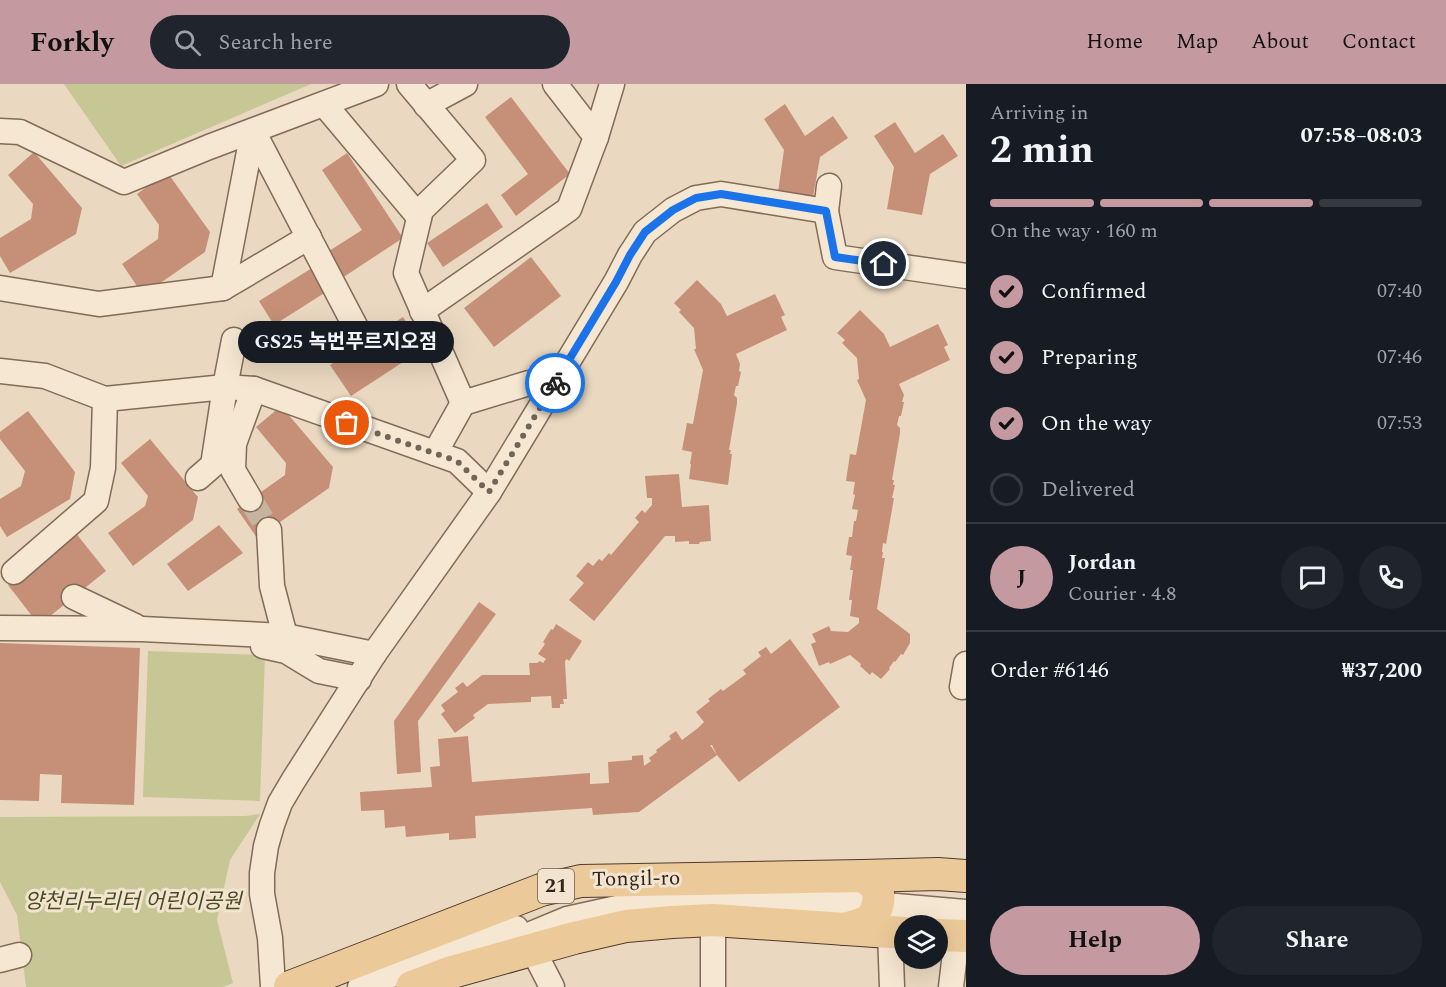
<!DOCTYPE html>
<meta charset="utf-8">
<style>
:root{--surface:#171b24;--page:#20242c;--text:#f1f3f6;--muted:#9ea1a6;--line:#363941;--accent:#c49aa0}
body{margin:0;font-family:Spectral,"Noto Sans KR",serif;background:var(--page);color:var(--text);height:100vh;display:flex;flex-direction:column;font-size:22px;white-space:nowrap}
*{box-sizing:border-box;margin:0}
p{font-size:20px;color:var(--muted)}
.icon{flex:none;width:33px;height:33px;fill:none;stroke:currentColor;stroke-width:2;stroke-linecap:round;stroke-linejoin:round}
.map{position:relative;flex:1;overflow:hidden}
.sheet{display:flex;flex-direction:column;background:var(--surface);width:480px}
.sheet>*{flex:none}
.fabs{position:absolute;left:894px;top:831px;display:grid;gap:12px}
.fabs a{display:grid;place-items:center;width:54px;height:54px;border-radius:50%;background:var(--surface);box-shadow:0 6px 24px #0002;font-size:30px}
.pin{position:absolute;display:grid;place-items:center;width:51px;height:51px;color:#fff;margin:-26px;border:3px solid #fff;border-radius:50%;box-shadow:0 2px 6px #0007}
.courier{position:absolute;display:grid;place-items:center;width:60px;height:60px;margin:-30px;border:4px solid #1a73e8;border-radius:50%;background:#fff;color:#222;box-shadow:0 2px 8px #0007}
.bubble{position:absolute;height:42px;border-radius:21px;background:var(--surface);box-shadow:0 6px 24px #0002;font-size:20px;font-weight:700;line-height:42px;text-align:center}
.overview em{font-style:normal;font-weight:700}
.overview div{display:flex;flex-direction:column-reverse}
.overview{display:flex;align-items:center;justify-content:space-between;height:102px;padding:0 24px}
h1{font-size:39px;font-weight:700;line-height:45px}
.bar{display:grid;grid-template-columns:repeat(4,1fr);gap:9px 6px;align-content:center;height:72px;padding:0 24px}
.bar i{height:8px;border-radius:4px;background:var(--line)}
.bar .active{background:var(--accent)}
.bar p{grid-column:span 4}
.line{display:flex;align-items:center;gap:15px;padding:0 24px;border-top:2px solid var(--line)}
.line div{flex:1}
.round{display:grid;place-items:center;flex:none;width:63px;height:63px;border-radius:32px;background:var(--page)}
ol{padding:0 24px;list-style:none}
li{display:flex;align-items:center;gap:18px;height:66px}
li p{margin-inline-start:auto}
li .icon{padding:6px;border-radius:50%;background:var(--accent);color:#111;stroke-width:4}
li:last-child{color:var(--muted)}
li i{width:33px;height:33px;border:3px solid var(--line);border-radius:50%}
.button{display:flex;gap:12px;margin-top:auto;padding:12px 24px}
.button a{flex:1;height:69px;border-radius:36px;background:var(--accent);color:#111;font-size:24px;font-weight:700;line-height:69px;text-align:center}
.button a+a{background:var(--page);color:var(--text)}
header{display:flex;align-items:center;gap:36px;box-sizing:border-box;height:84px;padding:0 30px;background:var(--accent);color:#111}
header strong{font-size:28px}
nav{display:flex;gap:33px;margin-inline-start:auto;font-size:21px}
.search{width:420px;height:54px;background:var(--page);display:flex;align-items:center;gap:15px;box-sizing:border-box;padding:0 21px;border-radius:33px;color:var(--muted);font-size:22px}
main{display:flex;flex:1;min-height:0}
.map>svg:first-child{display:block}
.green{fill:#c6c795}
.building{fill:#c69078}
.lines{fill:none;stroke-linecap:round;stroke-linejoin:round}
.minor-tunnel{stroke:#c5b59f;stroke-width:24;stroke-dasharray:24 12;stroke-linecap:butt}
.minor-casing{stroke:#826b59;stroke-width:27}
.major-casing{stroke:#4f3a2d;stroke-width:34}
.minor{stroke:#f6e7d2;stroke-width:24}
.major{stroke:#ecc999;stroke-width:32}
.done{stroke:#726456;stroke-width:6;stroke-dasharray:0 10.8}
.route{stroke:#1a73e8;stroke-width:8}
.labels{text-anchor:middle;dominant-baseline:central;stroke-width:6;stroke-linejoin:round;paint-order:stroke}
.shield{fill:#f2e4cf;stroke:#6c5e52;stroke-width:1.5}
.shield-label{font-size:20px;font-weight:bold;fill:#32251d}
.street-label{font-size:21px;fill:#32251d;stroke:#f2e4cf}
.park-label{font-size:21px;font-style:italic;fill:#474d25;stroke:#f2e4cf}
</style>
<header>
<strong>Forkly</strong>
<div class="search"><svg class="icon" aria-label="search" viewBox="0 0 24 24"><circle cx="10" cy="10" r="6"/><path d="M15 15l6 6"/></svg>Search here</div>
<nav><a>Home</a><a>Map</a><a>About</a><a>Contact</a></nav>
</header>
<main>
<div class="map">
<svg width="966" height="903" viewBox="0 0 966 903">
<rect width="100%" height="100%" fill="#ead9c0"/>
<g class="green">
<path d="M64,0H311L121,82Z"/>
<path d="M148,567L265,571L260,717L143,713Z"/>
<path d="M260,730L230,776L217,836L233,899L223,903H26L17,831L0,798V733L245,732Z"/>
</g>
<g class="building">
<path d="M511,13L570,90L516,132L501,111L528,90L485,33Z"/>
<path d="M785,20L805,52L833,32L848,54L820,73L813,113L778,108L784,66L764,35Z"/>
<path d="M895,38L915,69L943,50L958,72L930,90L922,131L887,125L894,83L874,52Z"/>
<path d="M34,68L82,124L76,150L10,189L0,172V154L31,135L33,120L8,91Z"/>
<path d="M347,69L403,154L342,194L326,169L362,146L322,86Z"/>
<path d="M167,88L210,148L205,168L143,211L122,180L158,155L159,141L137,110Z"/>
<path d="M487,119L503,143L443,183L427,159Z"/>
<path d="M531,173L561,212L494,263L464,224Z"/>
<path d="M312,184L326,208L274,241L259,217Z"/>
<path d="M697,196L721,220L727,232L775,210L785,231L781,233L787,246L736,270L740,280L739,287L741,288L738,302H736L734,311L737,314V319L729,366H731L730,370H732L728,401L689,395L691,380H690L692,368L682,366L687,339L693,340L703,286L694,265H696L694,244L679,228L681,226L674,219Z"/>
<path d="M860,226L884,250L890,263L938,240L948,261L944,263L950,276L899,300L904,311L902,318H904L901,332H899L897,341L900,344V349L892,396H894L893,401H895L892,414H894L886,460L883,459L882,468H883L882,474H885L877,525L910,550V559L903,571L901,570L895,578L894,577L889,584L890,585L881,595L872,588L870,591L860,582L861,580L850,571L830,580L829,578L819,582L811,560L816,558L812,550L829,542L831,547L848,548L859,539V534L850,532L852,516H849L853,486H850L852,472L846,471L849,453H852L854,437H856L858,426L852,425L855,411L853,410L855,398L846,397L850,370L856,371L866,316L857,296L859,295L857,274L842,259L845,256L837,249Z"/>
<path d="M403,233L423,265L351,312L330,281Z"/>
<path d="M281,322L333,383L329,404L257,454L237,425L285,391L286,379L256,343Z"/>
<path d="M28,327L75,388L70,415L7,453L0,442V415L21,402L25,387L0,355V348Z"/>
<path d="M150,355L198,413L193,436L133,482L108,449L145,422L148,412L121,379Z"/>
<path d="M679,390L682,423L709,421L711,457L700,458L699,460H689V457L675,458V452H665L594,537L569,516L584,499L576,492L588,478L593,482L599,475L602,477L609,469L611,471L639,438L635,434L642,426L645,429L652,421V414H647L645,392Z"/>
<path d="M219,441L243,469L188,507L167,480Z"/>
<path d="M75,448L106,487L39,541L8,501Z"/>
<path d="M479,518L496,530L418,637L421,688L397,690L394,637Z"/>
<path d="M556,540L582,557L569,577L567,575L565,577L567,615H563L564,620H560V624H552L551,612L531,613V618L488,620L473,631L475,634L455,649L441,630L445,627L441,621L458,608L455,604L463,598L467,603L482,591H530L529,579H537L540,577L543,579L546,575L538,570L545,560L543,558L551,545L553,546Z"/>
<path d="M790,555L840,623L739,698L717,671L712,661H710L717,671L639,728L593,731L592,724L475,732L476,754L449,756V749L406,753L405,742L385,744L384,726L361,727L360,708L432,703L430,683L440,682L438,655L468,652L472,698L590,689V700L609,699L608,678L632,676V672L643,671L644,682L651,677L649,674L657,668L656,666L671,655L669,652L676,647L682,656L698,644L704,638L696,628L710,617L708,615L721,605L723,607L746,590L743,586L761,572L758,568L766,563L771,570Z"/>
<path d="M0,559L140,564L134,721L61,719L62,691L40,690L39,717L0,716Z"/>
</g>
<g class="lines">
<path class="minor-tunnel" d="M250,415L269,446"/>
<defs>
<g id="minor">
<path d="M409,0L473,76L421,126L406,189L463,319"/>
<path d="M555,0L596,53"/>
<path d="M324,20L419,133"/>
<path d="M426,21L465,0"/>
<path d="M0,47L20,48L124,98L209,63L376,0"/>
<path d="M253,47L364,259"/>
<path d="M826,127L829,102"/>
<path d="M0,204L99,220L223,204L309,153"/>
<path d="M223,204L253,47"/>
<path d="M422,227L569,125L596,53L612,0"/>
<path d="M0,287L45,292L105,315L225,303L254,305L457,377L489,408"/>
<path d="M435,369L463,319L529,299"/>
<path d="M198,394L213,381L225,303L234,256"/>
<path d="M250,415L233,386L234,360L254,305"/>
<path d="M269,446L272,502L285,552"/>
<path d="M14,488L96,417L103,384L105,315"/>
<path d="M74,513L135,542"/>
<path d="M0,544L142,545L285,552L374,570"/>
<path d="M263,562L286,567L319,587L359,595"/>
<path d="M962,603L966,580"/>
<path d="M713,836V903"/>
<path d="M890,848L892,903"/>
<path d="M502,862L567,835L644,818L678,816L862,819L966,828"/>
<path d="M533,866L552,903"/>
<path d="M0,876L19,871"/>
<path d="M273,903L270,854L262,810V789L266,762L272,741L280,719L293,697L374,570L489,408L616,198L630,171L645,148L673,126L696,114L721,110L826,127L835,173L966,192"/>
<path d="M360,903L516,844"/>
<path d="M951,903L957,852"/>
</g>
<g id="major">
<path d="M844,845C851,843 861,841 868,837C876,832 881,815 877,805C875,799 868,796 862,792"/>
<path d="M938,851L966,852"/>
<path d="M290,903L541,806L581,797L862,792L938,790L966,792"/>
<path d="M412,903L449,889L574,854L626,842L672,838L713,836L904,849"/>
</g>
</defs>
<use href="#minor" class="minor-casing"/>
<use href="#major" class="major-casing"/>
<use href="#minor" class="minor"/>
<use href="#major" class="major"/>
</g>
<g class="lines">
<path class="done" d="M347,339L457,377L489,408L555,299"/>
<path class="route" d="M555,299L616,198L630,171L645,148L673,126L696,114L721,110L826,127L835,173L884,180"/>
</g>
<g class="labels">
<rect class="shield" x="538" y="785" width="36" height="34" rx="4.5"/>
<g class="shield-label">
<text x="556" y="802">21</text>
</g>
<g class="street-label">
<text transform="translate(636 795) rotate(-1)">Tongil-ro</text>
</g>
<g class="park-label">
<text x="133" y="818">양천리누리터 어린이공원</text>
</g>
</g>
</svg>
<div class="fabs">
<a><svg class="icon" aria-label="layers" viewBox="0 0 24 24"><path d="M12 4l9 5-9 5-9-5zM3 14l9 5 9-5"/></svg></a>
</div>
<div class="pin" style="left:347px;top:339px;background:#ea580c"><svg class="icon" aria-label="bag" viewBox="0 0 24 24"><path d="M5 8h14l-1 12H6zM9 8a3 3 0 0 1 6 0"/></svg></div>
<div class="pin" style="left:884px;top:180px;background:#1f2937"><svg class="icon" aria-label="home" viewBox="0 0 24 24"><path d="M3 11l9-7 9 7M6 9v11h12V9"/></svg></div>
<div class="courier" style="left:555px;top:299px"><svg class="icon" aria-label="bike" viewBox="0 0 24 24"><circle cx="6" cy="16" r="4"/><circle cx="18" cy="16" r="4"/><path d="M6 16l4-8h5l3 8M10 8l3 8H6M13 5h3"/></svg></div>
<div class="bubble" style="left:238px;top:237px;width:216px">GS25 녹번푸르지오점</div>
</div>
<section class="sheet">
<div class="overview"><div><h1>2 min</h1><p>Arriving in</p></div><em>07:58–08:03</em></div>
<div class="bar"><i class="active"></i><i class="active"></i><i class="active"></i><i></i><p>On the way · 160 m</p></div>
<ol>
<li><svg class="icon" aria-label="check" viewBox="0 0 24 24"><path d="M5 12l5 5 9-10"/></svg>Confirmed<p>07:40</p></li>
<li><svg class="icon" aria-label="check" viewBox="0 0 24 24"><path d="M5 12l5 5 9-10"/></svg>Preparing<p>07:46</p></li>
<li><svg class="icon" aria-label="check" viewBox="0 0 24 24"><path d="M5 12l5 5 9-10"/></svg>On the way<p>07:53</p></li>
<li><i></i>Delivered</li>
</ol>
<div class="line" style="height:108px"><b class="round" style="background:var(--accent);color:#111">J</b><div><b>Jordan</b><p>Courier · 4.8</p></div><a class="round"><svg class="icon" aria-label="chat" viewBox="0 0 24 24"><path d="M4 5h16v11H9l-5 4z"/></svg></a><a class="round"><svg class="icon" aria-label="phone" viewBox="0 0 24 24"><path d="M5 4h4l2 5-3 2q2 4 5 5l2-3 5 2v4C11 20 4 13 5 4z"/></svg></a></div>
<div class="line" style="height:78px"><div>Order #6146</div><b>₩37,200</b></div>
<div class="button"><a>Help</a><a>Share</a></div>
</section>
</main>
